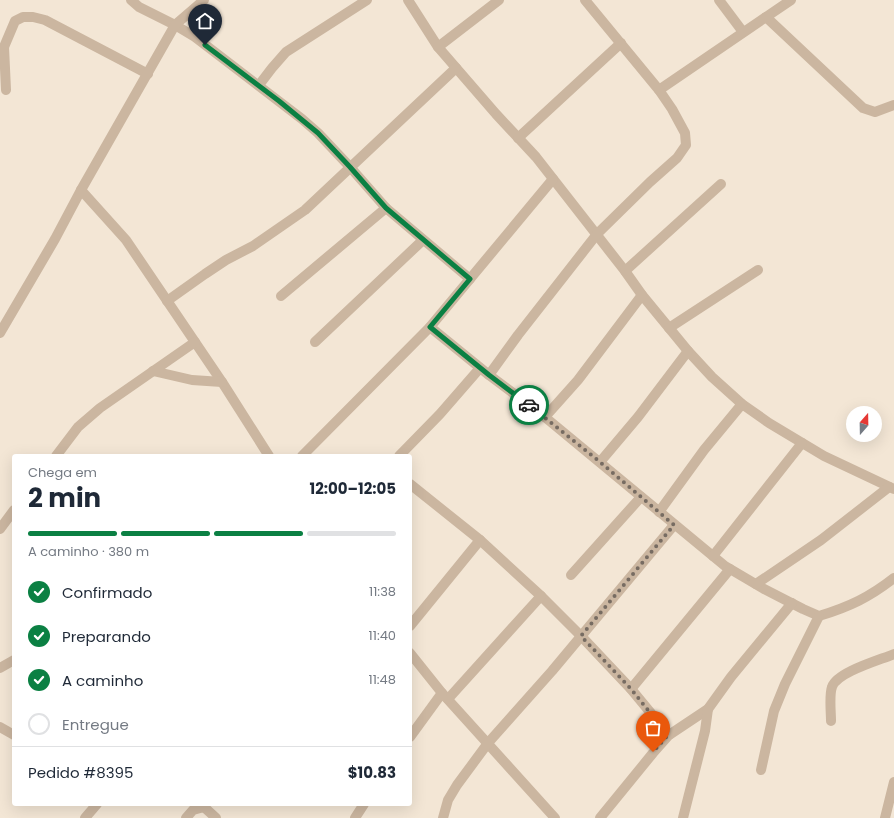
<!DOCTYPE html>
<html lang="pt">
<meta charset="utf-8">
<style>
:root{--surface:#fff;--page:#f2f2f3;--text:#1f2937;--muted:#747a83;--line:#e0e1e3;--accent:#0b8043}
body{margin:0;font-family:Poppins,sans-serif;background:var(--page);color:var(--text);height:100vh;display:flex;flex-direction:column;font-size:15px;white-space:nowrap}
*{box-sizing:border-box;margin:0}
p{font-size:13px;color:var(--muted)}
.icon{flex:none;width:22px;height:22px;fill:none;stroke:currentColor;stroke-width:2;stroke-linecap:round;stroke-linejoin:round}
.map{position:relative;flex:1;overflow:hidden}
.sheet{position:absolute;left:12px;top:454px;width:400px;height:352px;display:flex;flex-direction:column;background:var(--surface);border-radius:4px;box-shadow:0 4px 16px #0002}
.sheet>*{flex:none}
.needle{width:26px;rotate:20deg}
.buttons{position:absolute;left:846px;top:406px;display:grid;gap:8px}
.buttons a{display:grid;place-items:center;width:36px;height:36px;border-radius:50%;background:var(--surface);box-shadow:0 4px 16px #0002;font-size:20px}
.pin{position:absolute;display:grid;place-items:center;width:34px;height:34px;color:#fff;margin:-41px -17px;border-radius:50% 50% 50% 0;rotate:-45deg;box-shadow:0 0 4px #0007}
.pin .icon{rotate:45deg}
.courier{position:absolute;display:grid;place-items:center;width:40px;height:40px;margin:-20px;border:3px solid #0b8043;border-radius:50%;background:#fff;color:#222;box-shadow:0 1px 5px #0007}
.summary em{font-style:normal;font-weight:700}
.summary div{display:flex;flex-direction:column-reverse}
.summary{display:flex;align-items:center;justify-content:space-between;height:68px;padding:0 16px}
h1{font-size:26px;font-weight:700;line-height:30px}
.bar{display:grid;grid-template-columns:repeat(4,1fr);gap:6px 4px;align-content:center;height:48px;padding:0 16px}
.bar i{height:5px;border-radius:3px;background:var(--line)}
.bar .active{background:var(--accent)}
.bar p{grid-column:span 4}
.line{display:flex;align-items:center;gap:10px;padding:0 16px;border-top:1px solid var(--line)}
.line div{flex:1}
ol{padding:0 16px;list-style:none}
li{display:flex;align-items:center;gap:12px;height:44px}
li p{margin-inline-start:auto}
li .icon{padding:4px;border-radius:50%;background:var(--accent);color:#fff;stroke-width:4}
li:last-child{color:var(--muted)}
li i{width:22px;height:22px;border:2px solid var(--line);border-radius:50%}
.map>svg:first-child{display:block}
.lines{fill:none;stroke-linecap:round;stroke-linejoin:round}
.street{stroke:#cbb6a0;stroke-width:10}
.done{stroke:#776c62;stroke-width:4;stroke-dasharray:0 7.2}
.route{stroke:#0b8043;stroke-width:5}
</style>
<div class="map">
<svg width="894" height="818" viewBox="0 0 894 818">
<rect width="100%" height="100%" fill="#f3e6d5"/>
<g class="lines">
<g class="street">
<path d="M131,0L139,7L175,25L195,37L302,119L318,133L350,167L386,208L470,279"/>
<path d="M408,0L438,47L496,114L536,157L625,271L642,295L688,351L712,377L742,404L769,423L824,456L894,489"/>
<path d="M719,0L743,32"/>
<path d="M766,17L863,108L875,112L894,105"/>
<path d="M438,47L499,0"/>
<path d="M259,85L272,68L286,52L367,0"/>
<path d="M6,90L4,47L15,21L23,17H33L45,20L148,74"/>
<path d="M659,90L791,0"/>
<path d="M518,138L621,43"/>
<path d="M81,190L126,240L222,382L269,456"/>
<path d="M625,271L721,184"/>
<path d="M281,296L386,208"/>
<path d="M167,301L205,274L226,260L253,246L305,210L456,68"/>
<path d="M430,327L489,375L540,413L725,566L764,589L803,609L819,616C849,607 870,597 894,578"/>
<path d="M669,328L758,270"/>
<path d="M0,333L55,239L81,190L175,25L204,0"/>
<path d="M315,342L423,240"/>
<path d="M153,371L192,380L222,382"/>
<path d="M489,375L518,335L597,234L650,182L677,158L686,145L685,133L672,109L659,90L585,0"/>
<path d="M545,417L578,380L642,295"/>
<path d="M56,456L78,427L100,408L195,342"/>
<path d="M302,456L430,327L553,179"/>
<path d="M399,456L440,414L480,368"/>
<path d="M600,462L638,417L688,351"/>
<path d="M410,484L480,540L541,596L581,636L631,689L669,735"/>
<path d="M659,512L704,450L742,404"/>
<path d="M0,529L14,510"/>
<path d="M713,556L802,443"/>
<path d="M571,575L641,497"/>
<path d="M756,584L821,540L889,487"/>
<path d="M410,626L480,540"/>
<path d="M410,653L442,693L555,818"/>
<path d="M0,668L14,660"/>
<path d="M631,689L730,569"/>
<path d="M448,699L541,596"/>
<path d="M831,721C831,712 829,695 832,687C837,672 880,660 894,654"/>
<path d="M0,727L14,735"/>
<path d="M410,737L442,693"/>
<path d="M761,770L774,711L785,684L819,616"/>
<path d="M85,818L97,804"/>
<path d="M186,818L193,810L204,807L216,818"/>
<path d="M355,818L364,804"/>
<path d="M443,818L448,800L457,785L488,743L552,671L674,525"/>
<path d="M600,818L653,753L669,735L708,709L731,677L792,603"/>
<path d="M683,818L705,731L708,709"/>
<path d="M885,818L894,782"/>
</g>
</g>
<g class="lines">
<path class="done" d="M529,405L600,462L674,525L581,636L631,689L668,735L653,752"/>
<path class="route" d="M205,45L279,101L318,133L350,167L386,208L470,279L430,327L489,375L529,405"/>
</g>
</svg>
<div class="buttons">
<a><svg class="needle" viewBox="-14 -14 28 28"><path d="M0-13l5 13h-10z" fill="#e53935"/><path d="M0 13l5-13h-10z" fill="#747a83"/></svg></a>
</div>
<div class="pin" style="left:653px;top:752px;background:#ea580c"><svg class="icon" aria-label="bag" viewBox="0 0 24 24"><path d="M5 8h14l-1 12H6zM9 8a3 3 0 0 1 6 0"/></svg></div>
<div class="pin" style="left:205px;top:45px;background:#1f2937"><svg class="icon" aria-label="home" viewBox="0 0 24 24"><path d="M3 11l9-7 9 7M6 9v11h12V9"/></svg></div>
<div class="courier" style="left:529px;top:405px"><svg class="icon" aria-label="car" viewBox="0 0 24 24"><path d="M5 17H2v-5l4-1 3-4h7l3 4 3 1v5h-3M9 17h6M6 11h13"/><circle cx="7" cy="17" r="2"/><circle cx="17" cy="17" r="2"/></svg></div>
<section class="sheet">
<div class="summary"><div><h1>2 min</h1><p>Chega em</p></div><em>12:00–12:05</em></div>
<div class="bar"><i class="active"></i><i class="active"></i><i class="active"></i><i></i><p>A caminho · 380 m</p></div>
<ol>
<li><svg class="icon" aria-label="check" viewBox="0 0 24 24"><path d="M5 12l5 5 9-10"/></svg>Confirmado<p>11:38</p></li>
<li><svg class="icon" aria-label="check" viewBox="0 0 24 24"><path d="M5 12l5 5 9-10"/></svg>Preparando<p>11:40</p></li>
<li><svg class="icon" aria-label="check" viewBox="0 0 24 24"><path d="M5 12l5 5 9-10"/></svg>A caminho<p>11:48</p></li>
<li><i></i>Entregue</li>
</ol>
<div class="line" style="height:52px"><div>Pedido #8395</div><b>$10.83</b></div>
</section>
</div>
